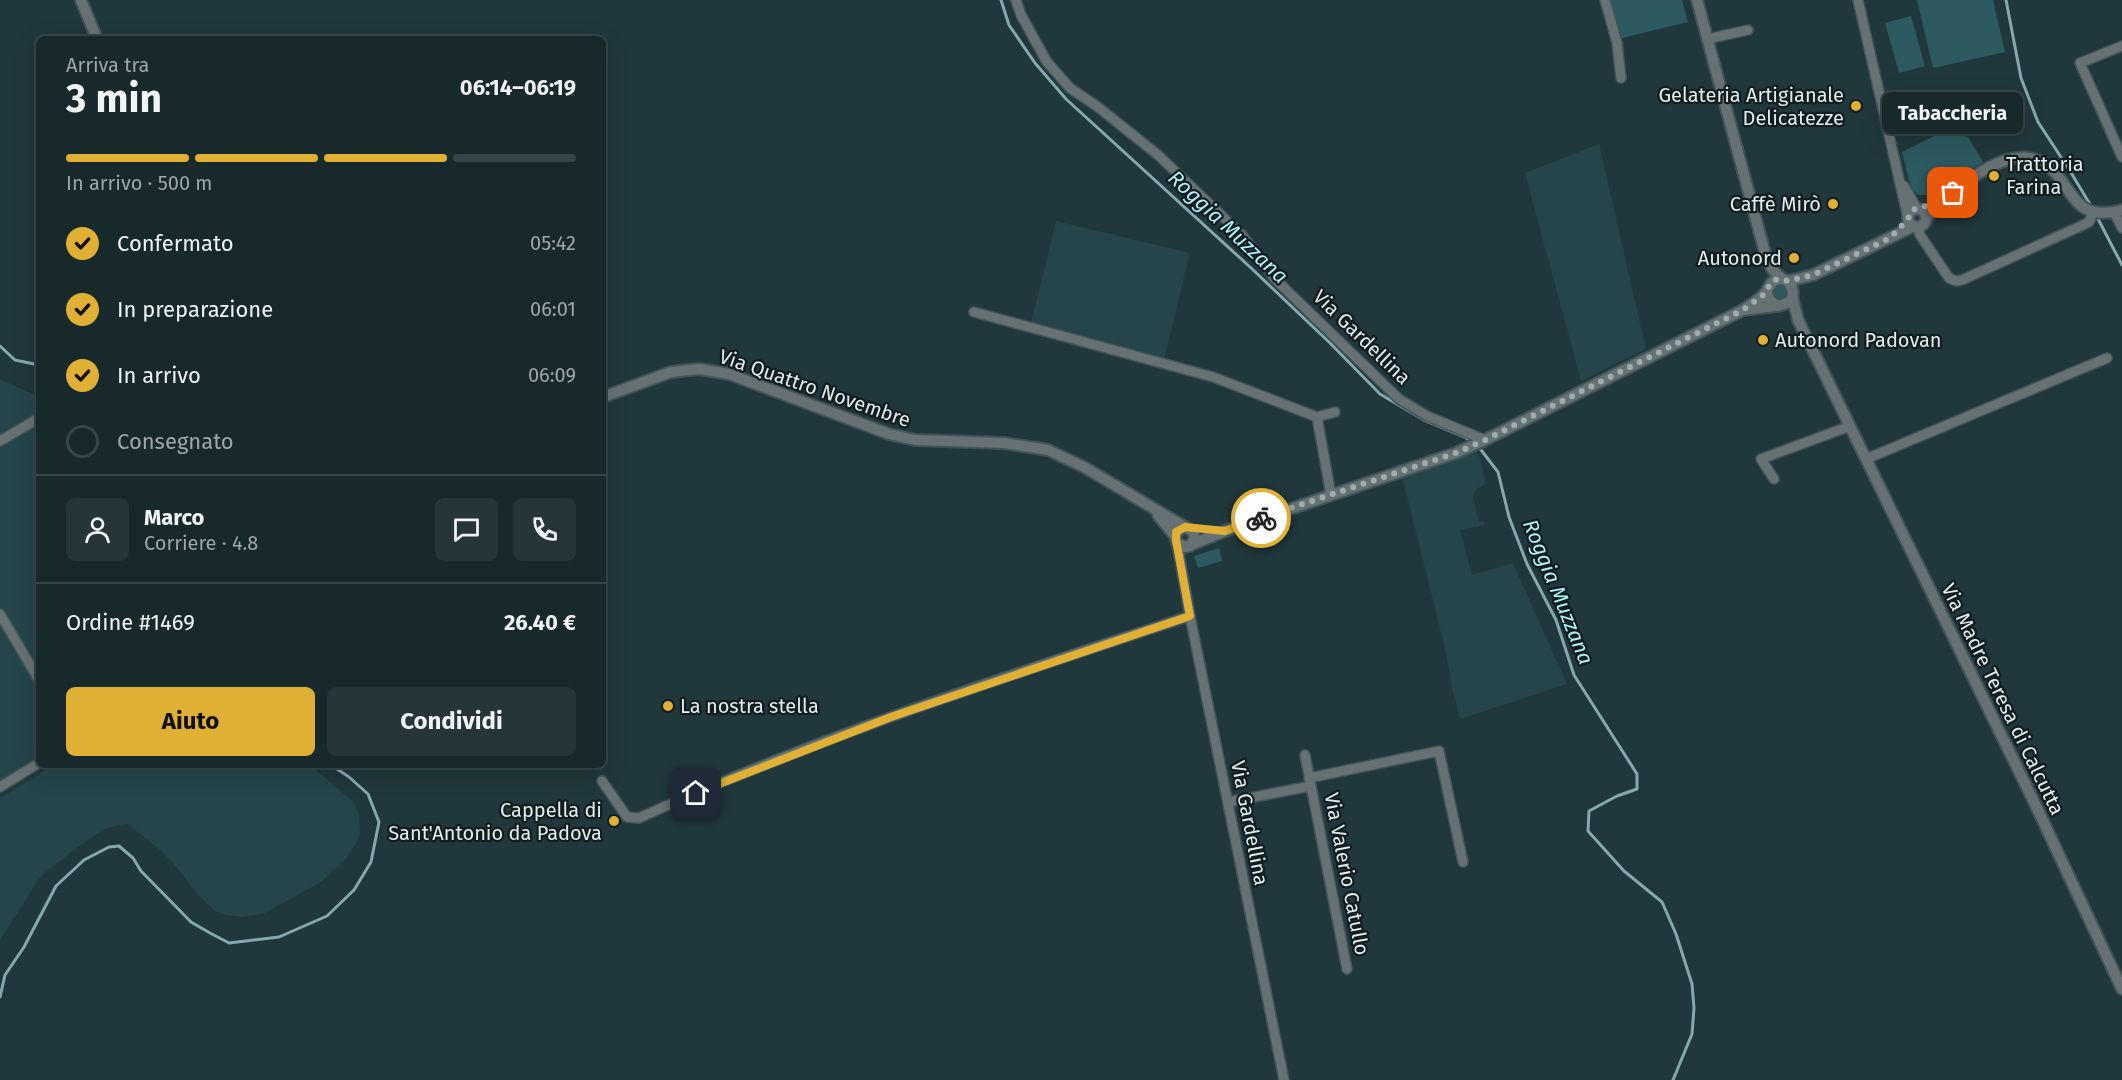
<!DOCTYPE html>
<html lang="it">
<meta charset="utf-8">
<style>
:root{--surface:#18292c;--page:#253538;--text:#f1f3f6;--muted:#9fa6a9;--line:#364548;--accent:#dfb034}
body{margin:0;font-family:"Fira Sans",sans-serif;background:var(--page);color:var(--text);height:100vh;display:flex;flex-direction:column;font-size:22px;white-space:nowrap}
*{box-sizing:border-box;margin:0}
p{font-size:20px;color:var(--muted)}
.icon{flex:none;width:33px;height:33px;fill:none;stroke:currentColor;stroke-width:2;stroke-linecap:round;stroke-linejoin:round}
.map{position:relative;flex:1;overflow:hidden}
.details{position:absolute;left:36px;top:36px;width:570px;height:732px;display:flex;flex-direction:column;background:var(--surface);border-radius:9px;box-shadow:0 6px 24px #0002,0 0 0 2px var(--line)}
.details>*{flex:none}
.pin{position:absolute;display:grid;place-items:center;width:51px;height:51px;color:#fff;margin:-26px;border-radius:12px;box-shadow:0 3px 9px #0006}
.courier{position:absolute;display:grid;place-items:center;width:60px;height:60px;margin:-30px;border:4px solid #dfb034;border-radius:50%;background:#fff;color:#222;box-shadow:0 2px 8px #0007}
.bubble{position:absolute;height:42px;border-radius:9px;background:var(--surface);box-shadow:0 6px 24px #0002,0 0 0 2px var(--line);font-size:20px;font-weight:700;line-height:42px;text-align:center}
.overview em{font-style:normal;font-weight:700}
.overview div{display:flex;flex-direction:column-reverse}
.overview{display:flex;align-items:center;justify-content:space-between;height:102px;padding:0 30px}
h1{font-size:39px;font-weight:700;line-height:45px}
.bar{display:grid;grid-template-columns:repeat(4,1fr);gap:9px 6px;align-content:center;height:72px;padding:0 30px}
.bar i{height:8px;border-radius:4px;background:var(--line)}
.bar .current{background:var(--accent)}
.bar p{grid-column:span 4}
.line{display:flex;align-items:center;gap:15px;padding:0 30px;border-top:2px solid var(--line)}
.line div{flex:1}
.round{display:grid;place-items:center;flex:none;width:63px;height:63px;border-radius:9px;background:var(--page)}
ol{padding:0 30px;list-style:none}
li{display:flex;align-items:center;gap:18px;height:66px}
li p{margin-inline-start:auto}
li .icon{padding:6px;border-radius:50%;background:var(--accent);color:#111;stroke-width:4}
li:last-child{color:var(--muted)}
li i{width:33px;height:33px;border:3px solid var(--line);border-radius:50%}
.action{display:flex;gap:12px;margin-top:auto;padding:12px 30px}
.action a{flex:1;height:69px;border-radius:9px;background:var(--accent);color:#111;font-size:24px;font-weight:700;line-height:69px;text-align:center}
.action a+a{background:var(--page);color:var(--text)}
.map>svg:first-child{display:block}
.built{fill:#25454a}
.green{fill:#2d5961}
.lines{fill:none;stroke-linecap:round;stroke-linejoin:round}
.stream{stroke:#84a8ae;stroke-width:3}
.minor-casing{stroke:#3f5458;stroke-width:12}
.tertiary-casing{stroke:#3f5458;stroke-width:14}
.minor{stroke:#677173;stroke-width:9}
.tertiary{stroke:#677173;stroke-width:10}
.done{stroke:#9cadaf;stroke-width:6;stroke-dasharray:0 10.8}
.route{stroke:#dfb034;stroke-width:8}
.poi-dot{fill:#dfb034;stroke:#131c1e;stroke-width:2}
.labels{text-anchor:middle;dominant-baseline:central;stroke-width:4.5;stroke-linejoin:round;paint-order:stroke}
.poi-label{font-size:20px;fill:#dfecee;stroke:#131c1e;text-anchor:end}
.street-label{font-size:20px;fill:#dfecee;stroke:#131c1e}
.water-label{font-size:21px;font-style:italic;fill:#b0f0fa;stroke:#131c1e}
</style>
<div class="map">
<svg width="2122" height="1080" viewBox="0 0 2122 1080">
<rect width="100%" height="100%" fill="#20373b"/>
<g class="built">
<path d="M1599,144L1646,349L1581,381L1525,173Z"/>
<path d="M1056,221L1190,253L1164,359L1031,323Z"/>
<path d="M0,379L39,397V765L0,788Z"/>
<path d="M1475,451L1479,455L1485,479L1484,485L1476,489L1473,497L1479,522L1484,521L1485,525L1460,530L1472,575L1513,563L1567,684L1460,719L1452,688L1445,648L1402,477L1417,468Z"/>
<path d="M55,765H309L352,800L359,814L360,831L357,842L346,859L321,882L263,914L242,917L226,915L215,911L200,897L173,863L157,847L127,824L118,825L103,830L86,841L48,870L39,879L0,940V798Z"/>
</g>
<g class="green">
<path d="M1606,0H1682L1688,22L1614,40Z"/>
<path d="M1917,0H1993L2005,52L1933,68Z"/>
<path d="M1911,16L1925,66L1899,73L1885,23Z"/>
<path d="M1950,128L1952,133L1968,137L1983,162L1930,195H1918L1911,188L1902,152Z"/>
<path d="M1776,283L1788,285V300L1774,301L1770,289Z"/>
<path d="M1219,548L1222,561L1198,568L1194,556Z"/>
</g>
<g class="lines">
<g class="stream">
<path d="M1001,0L1009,25L1035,63L1066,99L1250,267L1330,343L1380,394L1424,420L1465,437L1472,442"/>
<path d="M2006,0L2021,78L2038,122L2070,171L2091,206"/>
<path d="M2096,215L2122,265"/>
<path d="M0,346L15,360L39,365"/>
<path d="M1478,446L1498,472L1509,517L1527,564L1556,620L1574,675L1637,774V789L1617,796L1589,811L1588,831L1624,871L1662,902L1676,934L1692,984L1694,1008L1692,1034L1673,1080"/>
<path d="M0,997L5,975L24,947L56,886L84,860L109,847L119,846L133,858L141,871L191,922L210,933L229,943L279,937L327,916L354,890L371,862L379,822L368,794L349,777L331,765"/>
</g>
<defs>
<g id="minor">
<path d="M1016,0L1021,15L1047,62L1070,88L1098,107L1158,155L1242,235L1274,278L1399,399L1427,416L1485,440"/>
<path d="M1605,0L1617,43L1621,78"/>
<path d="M1858,0L1908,218"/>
<path d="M1707,39L1748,30"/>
<path d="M2122,46L2080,63L2122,157"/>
<path d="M1904,186L1917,209"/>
<path d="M2114,212L2122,228"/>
<path d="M1918,227L1920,235L1949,278L1956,281L1962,280L2083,225L2089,222L2093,213"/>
<path d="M974,312L1213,377L1317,417"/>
<path d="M0,441L39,418"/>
<path d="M1866,459L2107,358"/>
<path d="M1774,479L1761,459L1850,426"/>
<path d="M1331,495L1317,417L1335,412"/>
<path d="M1177,543L1190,616L1284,1080"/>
<path d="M0,614L39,680"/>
<path d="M1309,778L1439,751L1463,862"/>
<path d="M602,781L627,817L639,818C817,737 1004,677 1190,616"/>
<path d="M1311,786L1347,969"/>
<path d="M0,787L39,763"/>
<path d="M1228,802L1311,786L1305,755"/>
</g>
<g id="tertiary">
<path d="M81,0L97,39"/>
<path d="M1697,0L1765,253L1772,269L1782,279"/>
<circle cx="1917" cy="218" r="9"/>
<path d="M1926,218C1950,194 2002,144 2039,161C2075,177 2066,225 2122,210"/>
<path d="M1788,281L1813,275L1914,226"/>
<path d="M1793,299L1798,320L2036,806L2122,989"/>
<path d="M1743,310L1776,306"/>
<path d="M603,397L671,372L700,369L729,374L889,434L915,440L1004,443L1048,450L1084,467L1185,527"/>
<path d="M1158,515L1175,536L1177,543L1185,547L1190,546L1195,539L1193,531L1185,527L1179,529L1175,536"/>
<path d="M1193,544L1225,531L1456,453L1485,440L1743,310C1750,305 1761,299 1766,292C1769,288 1769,284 1774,281C1788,273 1798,291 1790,302L1778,306L1769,300L1767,292"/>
</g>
</defs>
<use href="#minor" class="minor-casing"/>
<use href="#tertiary" class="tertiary-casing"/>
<use href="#minor" class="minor"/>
<use href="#tertiary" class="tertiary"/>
</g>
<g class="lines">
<path class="done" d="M1261,518L1456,453L1485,440L1743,310L1767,292L1769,285L1775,280L1782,279L1788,281L1813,275L1890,238L1908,219L1912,210C1928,205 1939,204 1953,193"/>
<path class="route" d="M696,793L891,717L1190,616L1176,540V532L1185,527L1225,531L1261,518"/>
</g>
<g class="poi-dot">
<circle cx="1856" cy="106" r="6"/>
<circle cx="1994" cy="176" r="6"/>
<circle cx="1833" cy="204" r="6"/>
<circle cx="1794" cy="258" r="6"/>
<circle cx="1763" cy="340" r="6"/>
<circle cx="668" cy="706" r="6"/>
<circle cx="614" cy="821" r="6"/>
</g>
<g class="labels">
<g class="poi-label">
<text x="1844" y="95">Gelateria Artigianale<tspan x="1844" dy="23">Delicatezze</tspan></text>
<text x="2006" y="164" text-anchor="start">Trattoria<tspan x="2006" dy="23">Farina</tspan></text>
<text x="1821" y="204">Caffè Mirò</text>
<text x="1782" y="258">Autonord</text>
<text x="1775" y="340" text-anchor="start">Autonord Padovan</text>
<text x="680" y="706" text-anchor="start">La nostra stella</text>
<text x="602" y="810">Cappella di<tspan x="602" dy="23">Sant'Antonio da Padova</tspan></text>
</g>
<g class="street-label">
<text transform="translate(1362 337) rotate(44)">Via Gardellina</text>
<text transform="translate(815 388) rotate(19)">Via Quattro Novembre</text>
<text transform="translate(2003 699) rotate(64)">Via Madre Teresa di Calcutta</text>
<text transform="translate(1250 823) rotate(79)">Via Gardellina</text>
<text transform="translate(1347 874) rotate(79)">Via Valerio Catullo</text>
</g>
<g class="water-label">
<text transform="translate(1228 227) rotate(43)">Roggia Muzzana</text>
<text transform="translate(1558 592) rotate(68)">Roggia Muzzana</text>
</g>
</g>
</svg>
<div class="pin" style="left:1953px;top:193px;background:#ea580c"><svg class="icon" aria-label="bag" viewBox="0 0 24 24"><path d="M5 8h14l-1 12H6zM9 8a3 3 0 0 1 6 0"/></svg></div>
<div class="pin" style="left:696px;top:793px;background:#1f2937"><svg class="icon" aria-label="home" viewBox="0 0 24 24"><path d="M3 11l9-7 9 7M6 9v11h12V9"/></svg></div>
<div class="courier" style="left:1261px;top:518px"><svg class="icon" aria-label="bike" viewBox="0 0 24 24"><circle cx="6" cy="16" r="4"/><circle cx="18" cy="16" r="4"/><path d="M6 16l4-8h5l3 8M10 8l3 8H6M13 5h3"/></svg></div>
<div class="bubble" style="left:1882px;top:92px;width:141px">Tabaccheria</div>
<section class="details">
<div class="overview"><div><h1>3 min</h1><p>Arriva tra</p></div><em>06:14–06:19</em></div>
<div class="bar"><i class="current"></i><i class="current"></i><i class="current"></i><i></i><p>In arrivo · 500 m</p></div>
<ol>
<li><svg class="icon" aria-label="check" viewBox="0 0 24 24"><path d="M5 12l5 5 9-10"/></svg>Confermato<p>05:42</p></li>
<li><svg class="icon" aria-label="check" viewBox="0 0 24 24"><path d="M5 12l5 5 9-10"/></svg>In preparazione<p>06:01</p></li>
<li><svg class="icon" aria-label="check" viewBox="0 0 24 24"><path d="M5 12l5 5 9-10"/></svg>In arrivo<p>06:09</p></li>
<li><i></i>Consegnato</li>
</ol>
<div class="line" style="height:108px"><a class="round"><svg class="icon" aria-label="person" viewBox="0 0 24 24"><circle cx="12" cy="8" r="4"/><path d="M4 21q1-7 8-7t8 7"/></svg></a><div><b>Marco</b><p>Corriere · 4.8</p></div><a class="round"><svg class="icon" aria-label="chat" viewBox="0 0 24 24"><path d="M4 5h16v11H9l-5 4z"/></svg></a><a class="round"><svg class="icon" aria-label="phone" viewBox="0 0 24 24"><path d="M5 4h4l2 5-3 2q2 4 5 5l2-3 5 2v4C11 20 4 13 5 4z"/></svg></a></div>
<div class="line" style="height:78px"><div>Ordine #1469</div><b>26.40 €</b></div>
<div class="action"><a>Aiuto</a><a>Condividi</a></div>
</section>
</div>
